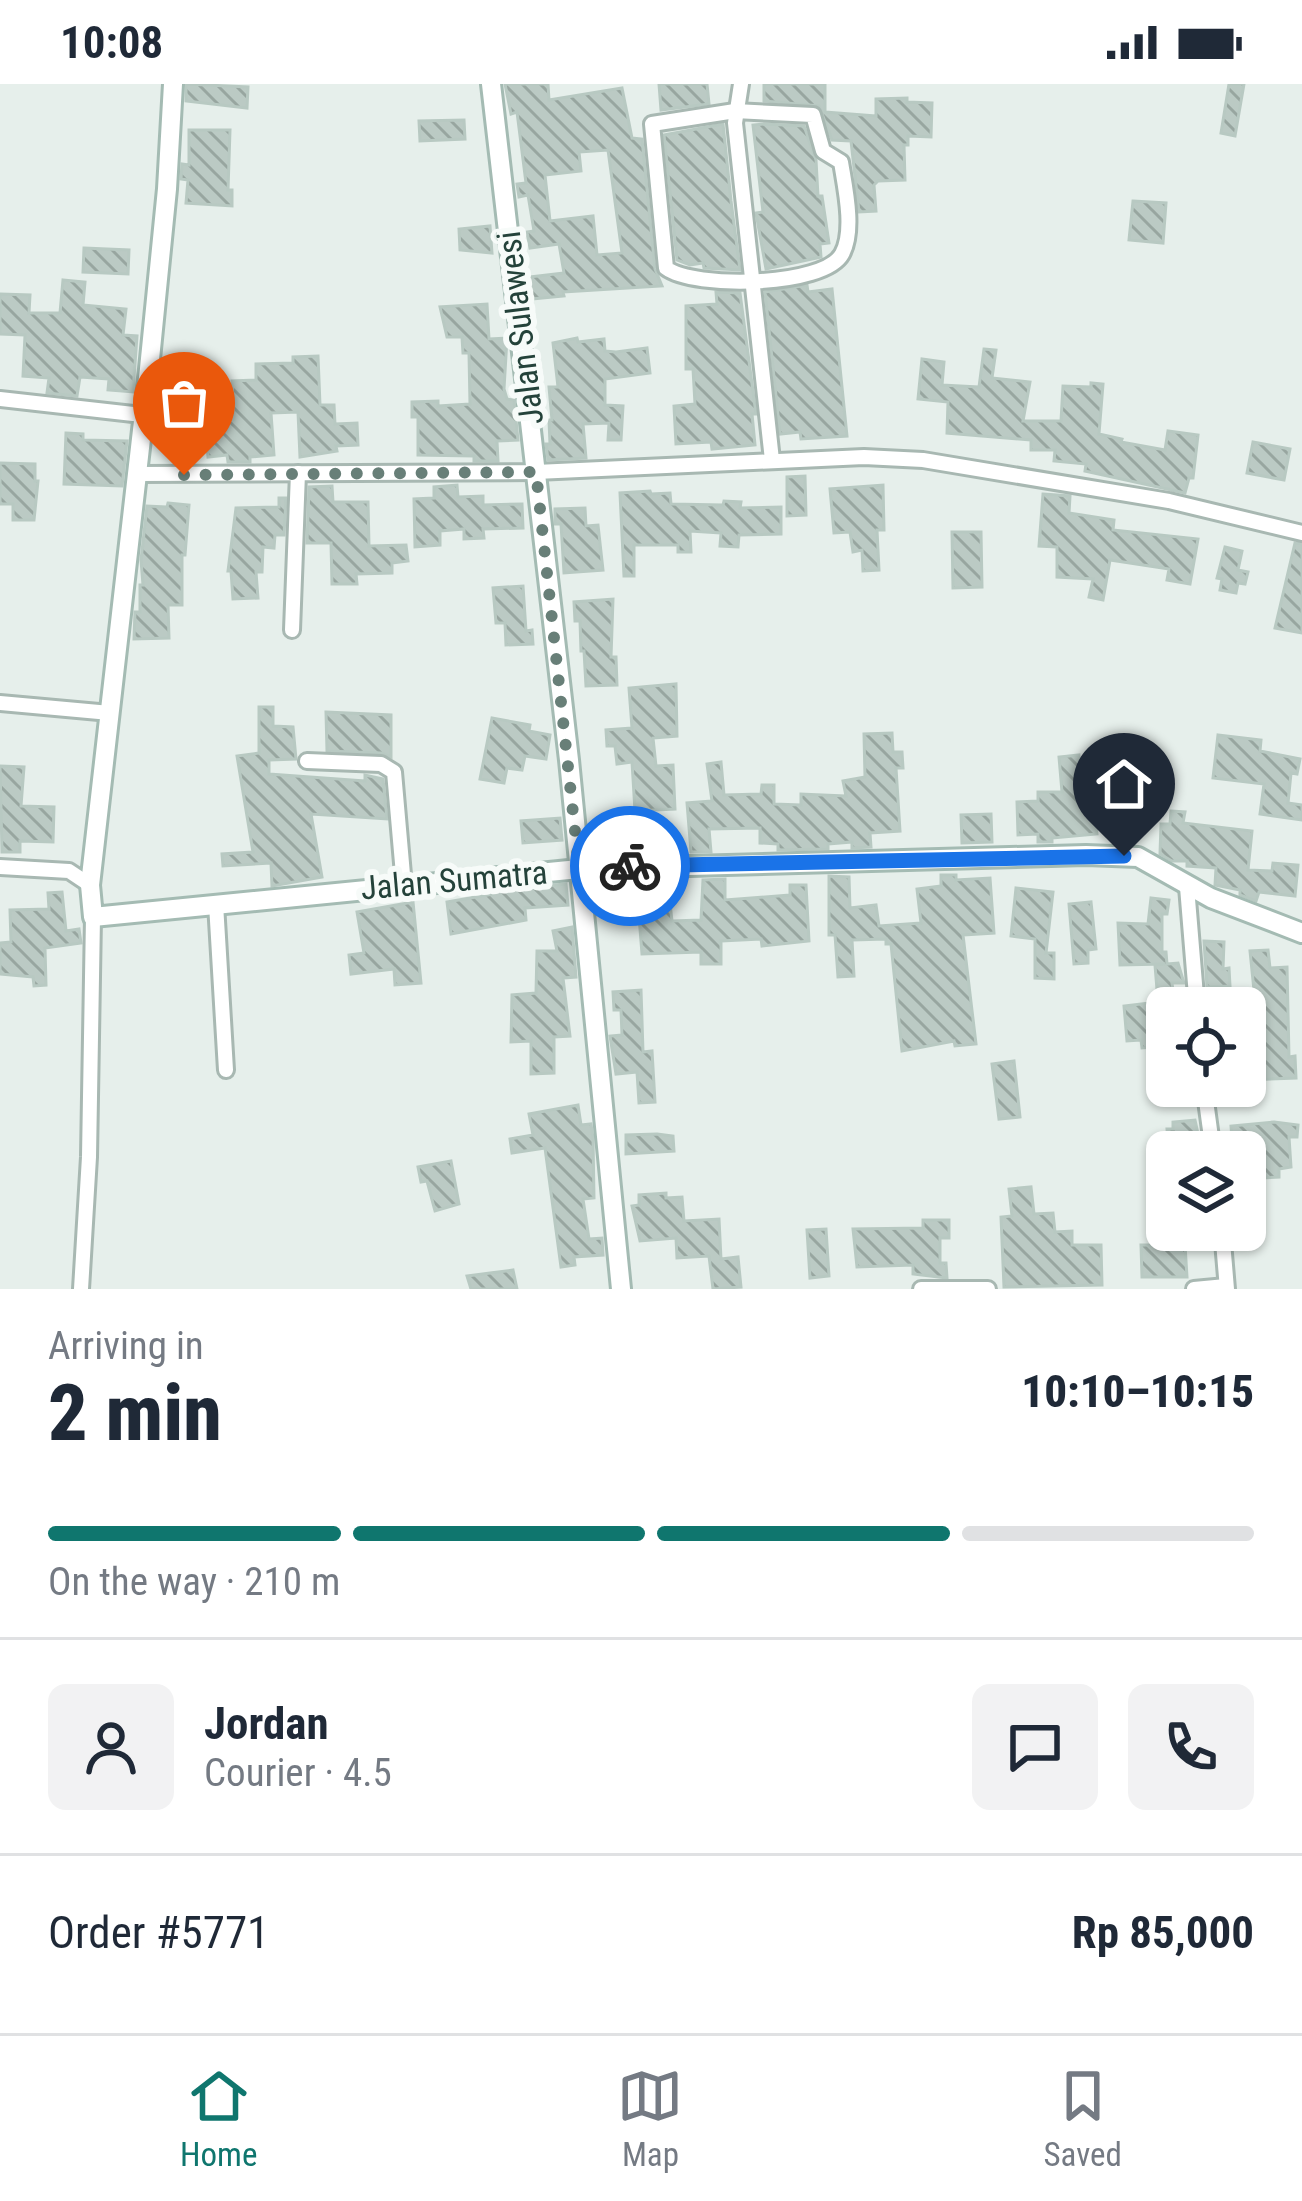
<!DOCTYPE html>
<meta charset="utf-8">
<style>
:root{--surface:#fff;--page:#f2f2f3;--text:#1f2937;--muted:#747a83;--line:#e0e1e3;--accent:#0f766e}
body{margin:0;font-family:"Roboto Condensed",sans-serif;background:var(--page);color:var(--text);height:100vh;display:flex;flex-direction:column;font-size:45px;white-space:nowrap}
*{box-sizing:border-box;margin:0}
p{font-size:39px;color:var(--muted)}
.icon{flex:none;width:66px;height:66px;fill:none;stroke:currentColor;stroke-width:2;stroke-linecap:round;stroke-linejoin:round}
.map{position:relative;height:1205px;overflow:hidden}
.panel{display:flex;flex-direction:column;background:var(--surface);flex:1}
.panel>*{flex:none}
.tools{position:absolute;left:1146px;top:903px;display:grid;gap:24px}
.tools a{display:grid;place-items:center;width:120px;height:120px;border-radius:18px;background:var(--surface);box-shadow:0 3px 9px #0004;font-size:60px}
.pin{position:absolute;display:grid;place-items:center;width:102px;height:102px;color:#fff;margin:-123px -51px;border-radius:50% 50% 50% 0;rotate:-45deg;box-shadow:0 0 12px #0007}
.pin .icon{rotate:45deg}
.courier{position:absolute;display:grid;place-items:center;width:120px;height:120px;margin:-60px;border:9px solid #1a73e8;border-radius:50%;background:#fff;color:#222;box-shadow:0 3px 15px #0007}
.summary em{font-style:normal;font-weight:800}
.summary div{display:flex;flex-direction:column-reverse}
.summary{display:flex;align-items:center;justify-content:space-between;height:204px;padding:0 48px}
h1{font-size:78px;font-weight:800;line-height:90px}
.bar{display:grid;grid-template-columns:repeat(4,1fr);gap:18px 12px;align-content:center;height:144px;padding:0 48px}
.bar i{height:15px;border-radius:9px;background:var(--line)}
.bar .current{background:var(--accent)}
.bar p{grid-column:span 4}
.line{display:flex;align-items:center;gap:30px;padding:0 48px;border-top:3px solid var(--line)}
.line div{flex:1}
.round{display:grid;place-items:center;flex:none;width:126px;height:126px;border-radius:18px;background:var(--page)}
.status{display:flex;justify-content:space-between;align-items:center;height:84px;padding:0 60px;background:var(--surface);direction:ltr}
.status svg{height:33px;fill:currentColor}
.menu{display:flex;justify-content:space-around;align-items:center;height:168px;border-top:3px solid var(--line);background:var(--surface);font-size:33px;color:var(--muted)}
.menu a{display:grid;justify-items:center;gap:6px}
.menu .current{color:var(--accent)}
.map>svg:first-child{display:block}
.building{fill:url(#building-back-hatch);stroke:#b8c9c2;stroke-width:3;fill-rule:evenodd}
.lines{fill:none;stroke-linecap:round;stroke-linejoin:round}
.street-casing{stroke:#a8b8b2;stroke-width:20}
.secondary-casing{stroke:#a4bbb3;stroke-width:24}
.street{stroke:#fff;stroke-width:14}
.secondary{stroke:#fff;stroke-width:18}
.done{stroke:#687f78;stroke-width:12;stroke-dasharray:0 21.6}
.route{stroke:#1a73e8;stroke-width:15}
.labels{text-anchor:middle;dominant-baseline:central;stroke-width:12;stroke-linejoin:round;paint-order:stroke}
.street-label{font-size:33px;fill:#24423a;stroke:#f7fbf9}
</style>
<div class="status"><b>10:08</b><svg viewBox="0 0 49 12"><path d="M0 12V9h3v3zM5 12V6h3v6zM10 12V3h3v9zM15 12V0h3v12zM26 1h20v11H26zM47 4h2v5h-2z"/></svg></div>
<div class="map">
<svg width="1302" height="1205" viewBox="0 0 1302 1205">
<defs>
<pattern id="building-back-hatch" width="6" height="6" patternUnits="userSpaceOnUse" patternTransform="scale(3)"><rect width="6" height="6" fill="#bbcac4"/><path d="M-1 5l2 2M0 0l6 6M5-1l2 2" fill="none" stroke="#98a6a0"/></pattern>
</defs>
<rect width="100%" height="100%" fill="#e6efeb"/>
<g class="building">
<path d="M186,0L248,3L247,24L186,17Z"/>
<path d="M505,0H548L549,16L622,4L632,54L642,55L655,185L662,202L563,208L564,212L531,215L529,193L564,189L559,160L530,164L527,148L534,147L528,111L519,113L517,100L526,99L517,28L511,30ZM608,66L622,169L597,171L593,132L550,137L545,91L581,87L579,68Z"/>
<path d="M659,0H707L709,20L661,26Z"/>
<path d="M764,0H825V28L876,32V15L907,14V18L932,19L931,53L908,52V61H904L905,96L878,97L874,101L876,127L859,128L851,57L832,56L819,22L764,17Z"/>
<path d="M1229,0H1244L1235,52L1221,49Z"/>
<path d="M464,36L465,55L420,57L419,37Z"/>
<path d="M723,40L731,117L740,186L704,184L703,179L690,181L677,176L664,51Z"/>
<path d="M764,40L804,42L816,76L818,112H822L829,159L820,160L821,173L766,185L756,129L763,128L753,41Z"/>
<path d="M189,46H230L228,106H232V122L186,119L188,96L181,95L182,80L189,81Z"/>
<path d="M1133,117L1166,119L1163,159L1129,156Z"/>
<path d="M490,142L492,169L460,166L459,145Z"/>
<path d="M84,164L129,166L128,190L83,188Z"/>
<path d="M63,196L85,198L83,221L126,225L123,251L137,252L133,308L108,306L109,295L80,293L77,312L47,309L49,294L23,292L25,251L0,250V210L30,211L29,229H60Z"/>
<path d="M807,201L808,208L832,205L847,352L801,355L800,348L780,350L765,208Z"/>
<path d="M716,208L740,209L756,330H752L755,361L712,365L711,358L676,360L674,322L695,320L693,285H686V222L717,220Z"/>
<path d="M487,220L489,255L507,254L504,305L507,315L514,316L518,356L497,357L498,377H474V372L418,371V333H412V318L438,317V322L470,320L469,269H463L462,253H447L440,223Z"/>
<path d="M577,254L578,258L604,255L605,267L616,268L647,264L650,289L605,295V321L623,322L621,356H608L609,339L583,340L586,374L548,376L546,360H550L549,336H552L549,303H558L553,259Z"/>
<path d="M984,265L996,266L992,294L1030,298L1023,337H1061L1063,302L1091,303V299L1103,300L1099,350L1122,355L1121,358L1165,366L1168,347L1198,351L1193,394H1189L1185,409L1085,387L1086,380L1054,377L1055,366H1031V356L947,349L948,318L918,315L922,275L944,278L942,301L979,303Z"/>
<path d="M318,272L320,321H334L335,340L357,339L358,361L336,362L337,367L300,373L298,328L271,329L274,371L250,373V378H228L227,371L208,373L206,348L226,347L225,337L234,336L232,297L256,296V280L293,279V273Z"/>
<path d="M163,296H207V313L163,314Z"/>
<path d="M66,349L83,350V356L127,357L122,402L64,400Z"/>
<path d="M1253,358L1290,365L1284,396L1247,389Z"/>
<path d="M0,379L35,380V397H38L34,436H13V420H0Z"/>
<path d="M805,392L806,431L787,432V393Z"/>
<path d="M457,401L458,413L483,412V421L522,420L523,444L483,445L484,454L464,455V445L440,447V461L415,463L414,415L434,414V403Z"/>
<path d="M883,401L884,446H877L879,486L863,487L862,466L853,468L850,448L834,449L830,405Z"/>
<path d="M332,402L333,418H368L369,462L406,461L408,477L392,479V489L356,490L357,500H332L331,459H307L309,403Z"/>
<path d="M650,407L651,410L670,409L671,420L723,421L724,417L741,418L740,424L781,423V450L739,451L738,463L720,462L721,449L690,447L691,468H678V461H634V492H624L620,409Z"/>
<path d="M1043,410L1070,412L1069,429L1114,436L1113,446L1198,455L1190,500L1167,496L1169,485L1110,476L1103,516L1089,513L1093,495L1057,493V463L1039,462Z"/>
<path d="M279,414H286L284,451H275L274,464L263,463L262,488H256L258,514L233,515L231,487H228L236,424L279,423Z"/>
<path d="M168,419L189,421L185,471H182V521H168L169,554L134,555L135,528H140V501H143L141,476L147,422L167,423Z"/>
<path d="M585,424L586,442L598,441L603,486L564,489L561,440H555V425Z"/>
<path d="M952,448H981L982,503L953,504Z"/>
<path d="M1295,459L1302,460V549L1275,544Z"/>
<path d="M1225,463L1242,467L1238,486L1248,488L1245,500L1238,499L1236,509L1220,506L1222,495L1217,494Z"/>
<path d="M523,502L526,547L532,546L533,560L506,561L505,539H496L493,504Z"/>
<path d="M613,515L611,573H616L617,601L586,602L584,567H581L580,537H575L574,518Z"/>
<path d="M676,600L677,652L653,654L656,682L673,681L675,725L635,727L632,678L617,680L615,662H607L606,646L632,644L629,604Z"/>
<path d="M259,623H273V642L293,643L296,675L269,676V690L365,697V691L383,695L387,735L311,730L322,793L272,802L271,779L223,782L222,770L253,768L237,672L259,669Z"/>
<path d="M326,628L391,631V673L381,669L327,667Z"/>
<path d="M492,634L530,641L529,647L550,651L546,675L525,672L522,686L507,684L504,699L480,695Z"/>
<path d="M892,649L893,668H902L903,684H896L900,747L870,749L871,763L852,764V758L828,760V765L778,766V760L760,759V744L709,745L711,768H691L687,719L712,717L707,680L721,678L724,711L761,710L762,701H774V720L801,721V710L846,712L843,697L865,693L864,650Z"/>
<path d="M1218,651L1261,656L1260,667L1300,675L1297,690L1291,689L1288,719L1302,721V736L1260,730L1264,700L1213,694Z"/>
<path d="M1079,671L1081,696H1125V742H1096L1097,750L1052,754V758H1038V750L1018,751L1017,718L1038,717V708H1062L1059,673Z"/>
<path d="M0,682L24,683L21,722L54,723L53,758L20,757V768H2Z"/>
<path d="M1171,727L1185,728L1183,739L1252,747L1248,786L1272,787L1273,779L1298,781L1295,812L1259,808L1256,817L1240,811V806L1215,801L1216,784L1187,782V777H1172L1160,770L1161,740H1170Z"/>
<path d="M991,730L992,758L962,759L961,731Z"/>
<path d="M560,734L562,756L523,759L521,737Z"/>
<path d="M941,791H956V796L990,794L994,849L963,851L976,960L955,962L954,957L902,967L891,860H886V855L852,856L854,892L838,893L835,851H829V792L849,793L850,824L876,821L879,842L921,839L917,805L941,802Z"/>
<path d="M725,795V816L790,811V801H806L809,857L762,862L761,855L721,857V880H701V868L642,870L639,832L647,831L645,810L656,809V802L668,801L672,837L701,836L703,796Z"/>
<path d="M566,800L568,821L525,824L526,836L451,850L447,818L493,810L492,807Z"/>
<path d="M1016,804L1053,808L1046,869H1054V895L1035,894V855L1011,852Z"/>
<path d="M62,808L66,847L79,845L81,859L45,864L46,901L34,902L33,893L0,890V859L11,858L10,826L49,825L48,809Z"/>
<path d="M1151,814L1169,816L1167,830H1162V868H1166L1167,880L1178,879L1184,899H1172L1175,924H1167V962L1142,964L1141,956L1127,957L1124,922L1158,918L1155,881L1165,880L1120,881L1118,839L1148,840Z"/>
<path d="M413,818L421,899L395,901L394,885L351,890L349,871L364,869L357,828Z"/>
<path d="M1091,818L1096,865L1088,866V879L1074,880L1069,820Z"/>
<path d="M572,843L576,893L563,894L570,952L554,953V989L531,990V957L511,958L512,911L536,909L537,867H557L553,847Z"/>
<path d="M1204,857L1224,858L1223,885L1229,884L1230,902L1207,903Z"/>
<path d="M1268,866L1270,884L1287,883L1289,973L1295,972L1296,994L1245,996V969L1263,968V943H1245V926H1256L1250,867Z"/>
<path d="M641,906L643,968L652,967L655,1018L639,1019L637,988L616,990L610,952L622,951L621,926H614L613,908Z"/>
<path d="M1014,977L1020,1033L999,1035L992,980Z"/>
<path d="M578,1021L581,1041L591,1040L593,1054L594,1114L583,1115L589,1155L602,1154L603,1171L574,1173L575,1181L561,1183L545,1064L512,1069L510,1055L533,1051L529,1030Z"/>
<path d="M1195,1036L1202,1068H1174L1173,1058L1168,1059L1167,1045H1173V1038Z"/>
<path d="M1274,1038L1298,1041L1297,1053H1289L1291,1083L1279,1085V1093L1263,1094L1259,1053L1232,1055L1231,1042Z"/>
<path d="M657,1050L673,1052L674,1067L626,1070V1051Z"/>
<path d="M451,1077L459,1120L435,1127L427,1097L421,1098L418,1083Z"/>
<path d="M1031,1103L1034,1130L1053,1129L1055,1148L1072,1147V1161H1101L1102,1201L1004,1203L1001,1133L1012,1132L1009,1105Z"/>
<path d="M666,1109V1114L682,1113L684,1137L719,1135L721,1175L738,1173L741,1203L713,1205L709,1172L677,1174L676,1154L640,1157L632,1122L639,1121V1111Z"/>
<path d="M923,1136H949V1154H940V1179H946L947,1194L913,1190V1181L857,1183L853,1145L923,1144Z"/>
<path d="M826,1145L829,1192L810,1194L807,1146Z"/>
<path d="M1141,1161H1185L1187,1193H1142Z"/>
<path d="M513,1186L517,1205H471L467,1192Z"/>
</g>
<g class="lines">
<defs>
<g id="street">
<path d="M741,0L735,39L772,376"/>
<path d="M735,27L813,31L823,67L841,78C845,103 855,147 842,170C824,203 694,205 666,184L652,40Z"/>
<path d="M0,315L142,331"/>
<path d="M137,390L536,388L864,373L923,376L1169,417L1302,449"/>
<path d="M292,546L298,389"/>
<path d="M0,619L110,629"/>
<path d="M307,677L381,680L394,688L404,802"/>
<path d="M0,783L69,787L90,801"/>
<path d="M1187,803L1197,924"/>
<path d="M216,820L226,986"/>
<path d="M1204,1002L1213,1068"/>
<path d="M1222,1146L1227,1205"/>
<path d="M81,1205L89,1073L93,833"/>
<path d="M921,1205H988"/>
<path d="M1194,1205L1226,1202"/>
</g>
<g id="secondary">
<path d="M173,0L167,105L149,285L90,801L93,833L579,785L1086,771L1138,773L1211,814L1302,849"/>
<path d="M491,0L569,676L621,1205"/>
</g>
</defs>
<use href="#street" class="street-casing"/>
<use href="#secondary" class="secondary-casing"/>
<use href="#street" class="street"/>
<use href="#secondary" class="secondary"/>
</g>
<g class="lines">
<path class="done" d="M184,391L536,388L579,784L630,782"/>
<path class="route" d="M630,782L1124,772"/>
</g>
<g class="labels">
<g class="street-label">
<text transform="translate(520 244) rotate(-97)">Jalan Sulawesi</text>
<text transform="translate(454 796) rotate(-5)">Jalan Sumatra</text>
</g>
</g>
</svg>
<div class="tools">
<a><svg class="icon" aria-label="locate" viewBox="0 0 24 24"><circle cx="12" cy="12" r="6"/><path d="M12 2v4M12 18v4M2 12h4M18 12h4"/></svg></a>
<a><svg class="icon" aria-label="layers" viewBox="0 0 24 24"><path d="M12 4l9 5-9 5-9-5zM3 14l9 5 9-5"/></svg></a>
</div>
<div class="pin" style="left:184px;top:391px;background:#ea580c"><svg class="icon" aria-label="bag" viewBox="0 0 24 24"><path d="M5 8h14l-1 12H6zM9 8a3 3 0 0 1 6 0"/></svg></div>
<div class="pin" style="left:1124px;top:772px;background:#1f2937"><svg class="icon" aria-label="home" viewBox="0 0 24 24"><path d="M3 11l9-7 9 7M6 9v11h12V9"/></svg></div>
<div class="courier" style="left:630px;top:782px"><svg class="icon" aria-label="bike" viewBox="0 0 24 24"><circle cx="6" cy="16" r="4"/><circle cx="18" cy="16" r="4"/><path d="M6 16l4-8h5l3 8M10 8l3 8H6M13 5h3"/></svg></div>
</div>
<section class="panel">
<div class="summary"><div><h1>2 min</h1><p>Arriving in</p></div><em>10:10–10:15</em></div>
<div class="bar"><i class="current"></i><i class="current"></i><i class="current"></i><i></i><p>On the way · 210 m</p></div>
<div class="line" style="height:216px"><a class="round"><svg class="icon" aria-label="person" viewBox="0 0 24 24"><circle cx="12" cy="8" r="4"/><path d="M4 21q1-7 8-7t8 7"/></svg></a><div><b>Jordan</b><p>Courier · 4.5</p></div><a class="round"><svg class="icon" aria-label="chat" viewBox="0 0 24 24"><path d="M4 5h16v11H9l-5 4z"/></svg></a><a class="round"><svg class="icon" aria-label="phone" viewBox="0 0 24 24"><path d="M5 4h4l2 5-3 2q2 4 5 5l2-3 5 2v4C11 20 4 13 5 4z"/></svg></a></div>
<div class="line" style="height:156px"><div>Order #5771</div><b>Rp 85,000</b></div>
</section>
<nav class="menu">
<a class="current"><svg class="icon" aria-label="home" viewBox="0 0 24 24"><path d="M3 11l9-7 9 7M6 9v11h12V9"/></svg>Home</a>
<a><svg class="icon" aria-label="map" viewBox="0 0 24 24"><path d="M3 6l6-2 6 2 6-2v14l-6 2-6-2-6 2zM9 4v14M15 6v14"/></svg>Map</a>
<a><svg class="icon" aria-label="saved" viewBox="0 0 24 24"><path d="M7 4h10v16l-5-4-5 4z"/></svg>Saved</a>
</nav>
